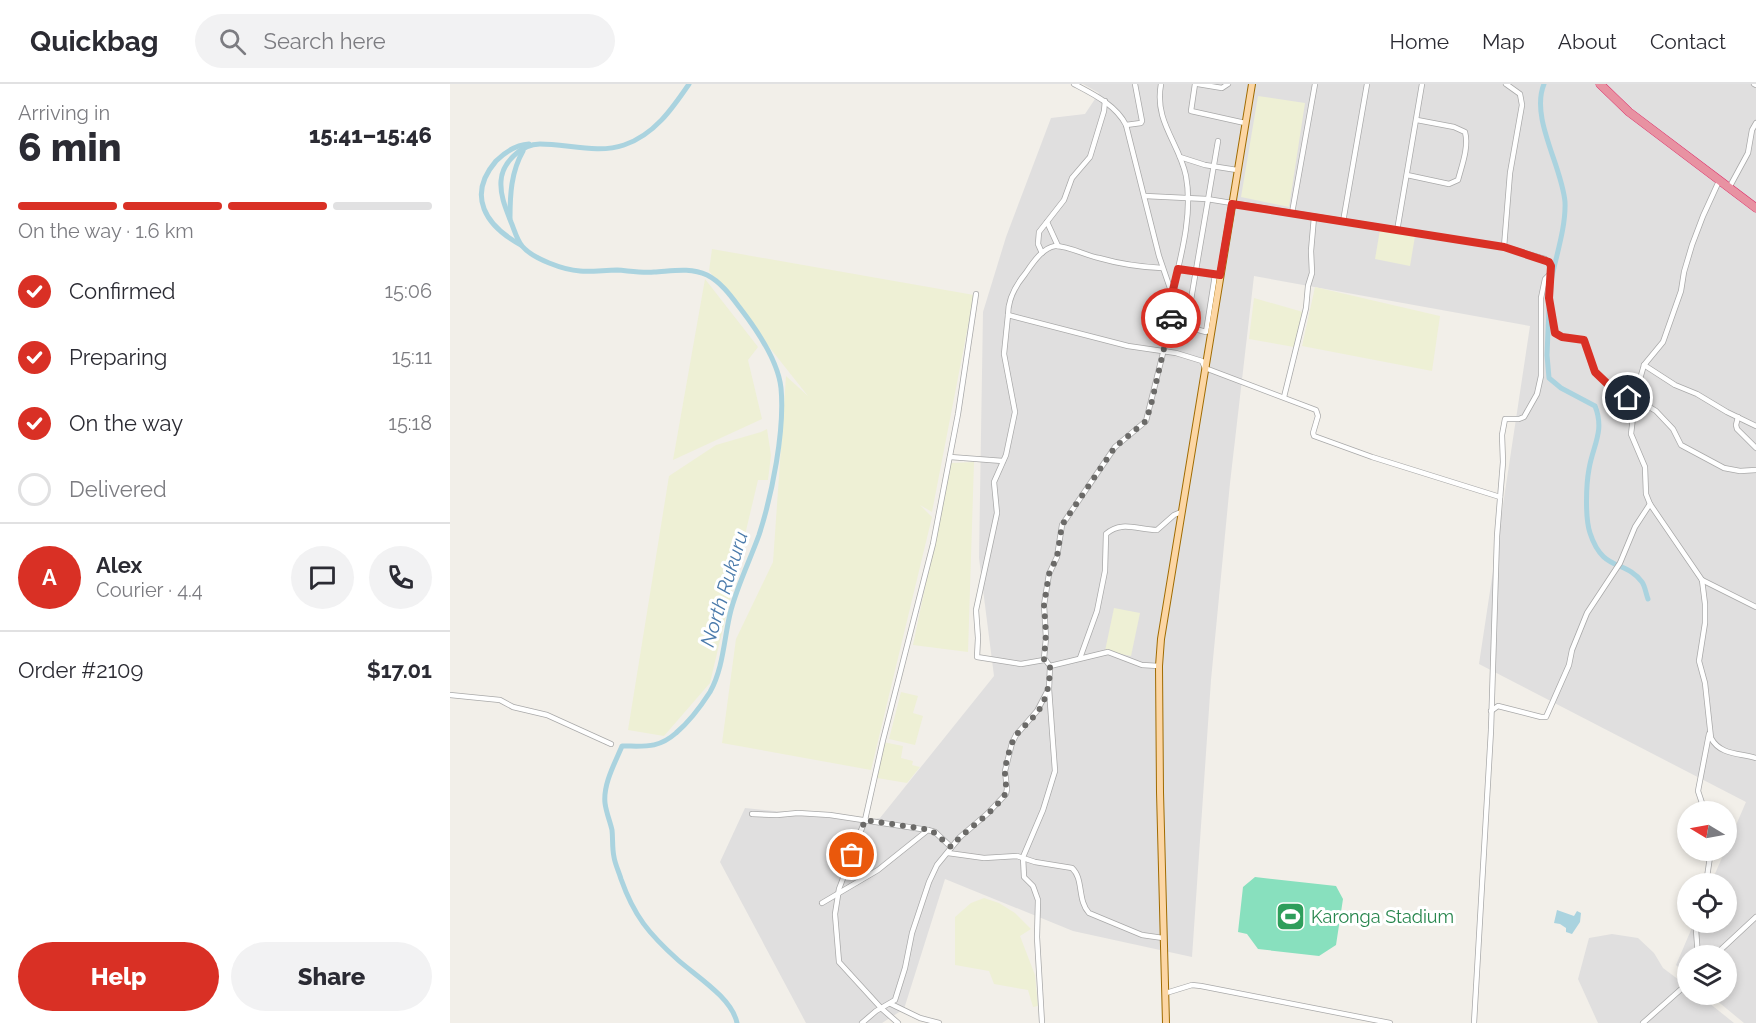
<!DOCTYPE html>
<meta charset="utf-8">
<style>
:root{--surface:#fff;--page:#f2f2f3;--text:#2b2b33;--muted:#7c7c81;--line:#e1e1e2;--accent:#d93025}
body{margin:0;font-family:Raleway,sans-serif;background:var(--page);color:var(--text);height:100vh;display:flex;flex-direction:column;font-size:22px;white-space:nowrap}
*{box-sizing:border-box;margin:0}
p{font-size:20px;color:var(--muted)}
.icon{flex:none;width:33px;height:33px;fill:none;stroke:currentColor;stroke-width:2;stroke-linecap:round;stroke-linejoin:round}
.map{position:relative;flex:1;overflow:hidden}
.drawer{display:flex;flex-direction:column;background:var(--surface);width:450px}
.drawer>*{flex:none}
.needle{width:39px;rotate:280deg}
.tools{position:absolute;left:1227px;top:717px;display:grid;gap:12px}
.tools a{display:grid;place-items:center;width:60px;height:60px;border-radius:50%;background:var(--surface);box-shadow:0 3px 9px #0003;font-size:30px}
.pin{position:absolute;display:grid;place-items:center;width:51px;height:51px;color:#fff;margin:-26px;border:3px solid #fff;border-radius:50%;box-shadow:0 2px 6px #0007}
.courier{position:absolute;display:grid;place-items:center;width:60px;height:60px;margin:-30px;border:4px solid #d93025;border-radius:50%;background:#fff;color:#222;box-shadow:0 2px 8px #0007}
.summary em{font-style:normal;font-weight:800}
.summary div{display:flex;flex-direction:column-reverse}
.summary{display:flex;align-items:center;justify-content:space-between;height:102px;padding:0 18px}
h1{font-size:39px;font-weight:800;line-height:45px}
.bar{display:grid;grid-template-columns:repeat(4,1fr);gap:9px 6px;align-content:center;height:72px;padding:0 18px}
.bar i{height:8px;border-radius:4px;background:var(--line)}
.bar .current{background:var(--accent)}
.bar p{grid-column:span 4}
.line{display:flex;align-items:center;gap:15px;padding:0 18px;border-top:2px solid var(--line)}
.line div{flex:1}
.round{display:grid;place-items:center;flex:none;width:63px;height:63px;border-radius:32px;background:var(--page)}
ol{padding:0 18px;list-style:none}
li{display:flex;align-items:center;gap:18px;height:66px}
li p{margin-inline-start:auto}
li .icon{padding:6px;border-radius:50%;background:var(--accent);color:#fff;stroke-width:4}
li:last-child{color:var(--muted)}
li i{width:33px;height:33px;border:3px solid var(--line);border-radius:50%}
.primary-button{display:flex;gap:12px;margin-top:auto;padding:12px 18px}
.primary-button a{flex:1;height:69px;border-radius:36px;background:var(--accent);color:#fff;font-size:24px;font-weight:800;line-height:69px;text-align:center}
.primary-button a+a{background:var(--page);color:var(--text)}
header{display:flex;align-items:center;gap:36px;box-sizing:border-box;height:84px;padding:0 30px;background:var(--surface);border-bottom:2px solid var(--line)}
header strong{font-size:28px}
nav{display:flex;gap:33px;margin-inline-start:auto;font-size:21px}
.search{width:420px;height:54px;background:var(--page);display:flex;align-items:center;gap:15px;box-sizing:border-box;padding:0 21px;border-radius:33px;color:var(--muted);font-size:22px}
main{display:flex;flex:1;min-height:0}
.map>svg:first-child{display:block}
.residential{fill:#e0dfdf}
.farmland{fill:#eef0d5}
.pitch{fill:#88e0be}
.water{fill:#aad3df}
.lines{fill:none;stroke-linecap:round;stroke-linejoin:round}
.river{stroke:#aad3df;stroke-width:5}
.minor-casing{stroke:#a9a9a9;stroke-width:6}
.major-casing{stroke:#a06b00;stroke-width:8}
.highway-casing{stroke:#dc2a67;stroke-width:9}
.minor{stroke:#fff;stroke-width:4.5}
.major{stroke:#fcd6a4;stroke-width:6}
.highway{stroke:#e892a2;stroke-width:8}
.done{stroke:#6b6a68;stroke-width:6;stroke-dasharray:0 10.8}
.route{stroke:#d93025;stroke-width:8}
.labels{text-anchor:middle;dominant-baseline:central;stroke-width:6;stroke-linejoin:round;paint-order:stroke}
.leisure-label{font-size:18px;fill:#27864d;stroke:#fff;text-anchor:start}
.water-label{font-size:20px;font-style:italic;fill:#4a7aab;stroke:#fff}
</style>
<header>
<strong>Quickbag</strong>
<div class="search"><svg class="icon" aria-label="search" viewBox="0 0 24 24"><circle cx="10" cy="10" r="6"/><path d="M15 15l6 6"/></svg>Search here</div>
<nav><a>Home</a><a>Map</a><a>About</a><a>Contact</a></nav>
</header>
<main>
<section class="drawer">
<div class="summary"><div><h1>6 min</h1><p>Arriving in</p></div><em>15:41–15:46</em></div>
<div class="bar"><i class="current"></i><i class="current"></i><i class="current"></i><i></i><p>On the way · 1.6 km</p></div>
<ol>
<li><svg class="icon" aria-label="check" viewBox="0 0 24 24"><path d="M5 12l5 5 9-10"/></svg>Confirmed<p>15:06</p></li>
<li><svg class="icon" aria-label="check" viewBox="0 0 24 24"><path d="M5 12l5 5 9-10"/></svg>Preparing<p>15:11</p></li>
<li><svg class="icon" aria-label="check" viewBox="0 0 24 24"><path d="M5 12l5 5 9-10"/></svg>On the way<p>15:18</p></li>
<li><i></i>Delivered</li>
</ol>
<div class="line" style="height:108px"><b class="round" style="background:var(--accent);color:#fff">A</b><div><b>Alex</b><p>Courier · 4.4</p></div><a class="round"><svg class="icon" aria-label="chat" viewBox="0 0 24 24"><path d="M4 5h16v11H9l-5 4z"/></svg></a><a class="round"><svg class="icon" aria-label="phone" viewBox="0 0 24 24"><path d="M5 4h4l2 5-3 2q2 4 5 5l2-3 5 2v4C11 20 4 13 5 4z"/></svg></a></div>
<div class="line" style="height:78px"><div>Order #2109</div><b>$17.01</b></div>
<div class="primary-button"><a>Help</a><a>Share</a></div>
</section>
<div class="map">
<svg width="1306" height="939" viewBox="0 0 1306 939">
<rect width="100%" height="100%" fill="#f2efe9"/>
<g class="residential">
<path d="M633,0H1306V939H1294L1260,911L1276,910V872H1238L1237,891L1226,881L1244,839L1276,838V800L1261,799L1296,718L1029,580L1080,242L804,192L780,399L761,596L742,873L623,847L495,795L454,925L432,939H356L270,778L295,724L415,736L430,734L544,592L529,474L533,228L556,153L601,34L635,30L649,9Z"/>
<path d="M1162,850L1188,854L1204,869L1213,884L1237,902L1238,910L1249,911L1284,939H1148L1128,895L1139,854Z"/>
</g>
<g class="farmland">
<path d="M808,12L855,19L839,123L791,113Z"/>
<path d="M930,146L965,152L960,182L925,175Z"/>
<path d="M262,165L524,211L482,428L470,421L482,433L421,686L272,659L286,555L323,478L336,292L358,312L259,187Z"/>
<path d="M255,195L308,263L298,276L312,335L223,376Z"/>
<path d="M865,203L990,232L982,287L852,262Z"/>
<path d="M804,214L853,228L844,263L799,255Z"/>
<path d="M317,345L321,371L318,396H308L260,599L214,652L178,646L219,392L266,361L311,348Z"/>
<path d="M524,378L518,568L463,561L501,379Z"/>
<path d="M664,524L690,529L681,572L655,567Z"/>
<path d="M451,608L468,612L463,629L473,632L465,661L439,655Z"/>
<path d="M433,658L453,662L451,674L463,677L462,681L470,683L457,699L427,694Z"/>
<path d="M534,814L549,819L565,829L581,845L570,852L585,891L588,922L583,923L578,906L544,900L539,887L505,881V833L521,819Z"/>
</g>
<path class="pitch" d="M805,793L886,802L893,815L886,861L869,872L808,865L797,850L788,848L793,803Z"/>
<path class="water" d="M1107,826L1124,832L1127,827L1131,829L1130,838L1122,850L1116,848V844L1110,840L1104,839Z"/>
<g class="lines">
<g class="river">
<path d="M239,0C222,25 204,51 174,61C148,70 117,60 90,60C71,60 52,79 51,97C50,112 56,125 61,138C64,145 67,156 72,162C83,175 114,186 130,187C142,188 155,186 167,186C180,187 192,189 204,188C222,187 240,183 257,191C271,198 281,212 290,224C307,246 328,276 331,304C335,346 322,411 309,451C300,476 288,500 281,526C274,552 274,583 260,608C251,622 239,638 226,649C208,665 194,662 172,662C165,679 153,700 155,719C156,728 160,737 162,746C163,755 162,764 164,773C165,780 169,788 171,795C184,832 199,850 228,876C246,892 282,914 287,939"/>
<path d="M1094,0C1080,34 1112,82 1115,118C1116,143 1106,172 1101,197"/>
<path d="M60,134C60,111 61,88 73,67"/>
<path d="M71,161C36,142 16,112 46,77C55,68 66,61 79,60"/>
<path d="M1099,224L1097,271L1099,294L1111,304L1145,322C1155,347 1143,361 1139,385C1136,401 1135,434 1140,449C1153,489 1175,475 1192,498C1195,502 1196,510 1198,515"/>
</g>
<defs>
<g id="minor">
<path d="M711,0C704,38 729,58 736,92C743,130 731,172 722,210"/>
<path d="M745,0L741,27L795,39"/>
<path d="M748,0L772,4L778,0"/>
<path d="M1304,0L1306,1"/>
<path d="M676,41L691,39L692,37L685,0"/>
<path d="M730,73L755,81L787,86"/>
<path d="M957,91L999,100L1008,96C1012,81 1019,63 1015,48L1004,43L967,36"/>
<path d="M1269,97L1253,132L1242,161L1234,188L1231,207L1213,258L1194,281L1225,301L1247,310L1277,328L1306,342"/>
<path d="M1279,104L1298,69L1302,46L1306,39"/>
<path d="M695,112L757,115L1054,163L1095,175L1101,182L1099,214L1105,249L1112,253L1134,256L1145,288L1170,311L1196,321L1206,327L1223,345L1231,361L1274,384L1290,387L1306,386"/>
<path d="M842,129L865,0"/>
<path d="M597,138L608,162"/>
<path d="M893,138L917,0"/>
<path d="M947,147L972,0"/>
<path d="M1054,163L1060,89L1072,21L1070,10L1056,0"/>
<path d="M592,169L588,160L589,148L614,116L622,94L640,73L654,27L655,17"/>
<path d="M728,185L767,191"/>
<path d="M765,191L756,248L738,243L737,239L768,57"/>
<path d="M558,231C558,215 565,202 575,190C582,180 592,164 605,162C616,161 637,172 649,174C670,180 690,183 712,184"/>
<path d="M1194,281L1186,309L1181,350L1195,383L1196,410L1200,420L1252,496L1255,520V539L1249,577L1255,599L1261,654C1270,671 1289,669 1306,674"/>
<path d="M834,313L856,224L858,202L862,189L861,167L864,133"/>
<path d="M1288,333L1286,341L1287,345L1306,364"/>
<path d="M500,373L553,377"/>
<path d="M1252,496L1306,523"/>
<path d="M630,574L647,527L655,487L656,450C671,436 689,446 707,446L724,431L731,428"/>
<path d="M594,576L571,580L527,573L528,554L526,526L547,429L544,398L556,371L565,328L554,270L558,231L678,262L726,269L752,277L755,284L866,326L868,332L863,349L864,352L922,373L1050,413"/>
<path d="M600,582L658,568L692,581L709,582"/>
<path d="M0,611L50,616L63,623L97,631L161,660"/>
<path d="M1041,627L1048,622L1091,633H1096L1119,581L1122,566L1137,529L1170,479L1185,443L1200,420"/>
<path d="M1255,728L1248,707L1259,650"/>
<path d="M302,730L327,731L348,729L380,731L478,746"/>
<path d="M498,769L534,774L567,772L585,778L622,784C634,795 627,816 639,829L692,851L713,854"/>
<path d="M1256,800L1261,766"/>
<path d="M372,819L428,786L478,746L485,748L501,763"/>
<path d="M1247,838L1246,846L1248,872"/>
<path d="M1264,872L1306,833"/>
<path d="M716,909L742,901L751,902L940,939"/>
<path d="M441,920L470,934L489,939"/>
<path d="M412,939L426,927L445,916L455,884L462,849L479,798L487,781L510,753L537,730L556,710L557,705L555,687L562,659L566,651L587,627L598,606"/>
<path d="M448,939L431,924L389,878L385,830L389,805L415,736L433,656L483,460L508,330L526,210"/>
<path d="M592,939L587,853L588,816L583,802L574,793L573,773L593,726L605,687L599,605L600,582L594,574L596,554L594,521L599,490L607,473L612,441L665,363L696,337L720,241L722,210L709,172L676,41C666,21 643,10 624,0"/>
<path d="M1024,939L1041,646L1047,452L1053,378L1052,351L1055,335H1069L1074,333L1087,310L1091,292V214L1095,195L1100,190"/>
<path d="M1193,939L1238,899"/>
</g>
<path id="major" d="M716,939L710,708L709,582L711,555L802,0"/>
<path id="highway" d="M1150,0L1179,28L1306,124"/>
</defs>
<use href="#minor" class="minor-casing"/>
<use href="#major" class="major-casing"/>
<use href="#highway" class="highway-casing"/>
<use href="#minor" class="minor"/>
<use href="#major" class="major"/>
<use href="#highway" class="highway"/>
</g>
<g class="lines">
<path class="done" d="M402,771L415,736L481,746L501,763C517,744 540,732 554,712C559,704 554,698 555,690C555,681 558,671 561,662C565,648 577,641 586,630C597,616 600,599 600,582L594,576L596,549L594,521L599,490L607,473L612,441L665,363L696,337L701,321L721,234"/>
<path class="route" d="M721,234L722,210L728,185L770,191L782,120L1054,163L1099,178L1101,182L1099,214L1105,249L1112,253L1134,256L1145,288L1167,309L1178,314"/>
</g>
<defs>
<symbol id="stadium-square" viewBox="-11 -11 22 22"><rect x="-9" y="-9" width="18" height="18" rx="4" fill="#2e9e5b" stroke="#fff"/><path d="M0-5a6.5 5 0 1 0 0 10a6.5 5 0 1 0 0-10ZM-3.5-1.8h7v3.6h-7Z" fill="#fff"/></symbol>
</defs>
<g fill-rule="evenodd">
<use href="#stadium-square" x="824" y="816" width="33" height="33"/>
</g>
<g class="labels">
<g class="leisure-label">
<text x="861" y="832">Karonga Stadium</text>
</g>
<g class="water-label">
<text transform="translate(274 505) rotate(-73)">North Rukuru</text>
</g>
</g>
</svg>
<div class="tools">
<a><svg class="needle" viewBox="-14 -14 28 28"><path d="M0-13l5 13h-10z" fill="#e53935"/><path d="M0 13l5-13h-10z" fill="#7c7c81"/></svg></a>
<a><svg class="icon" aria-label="locate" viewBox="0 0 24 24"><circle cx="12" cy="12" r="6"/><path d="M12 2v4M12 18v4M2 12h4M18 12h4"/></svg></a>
<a><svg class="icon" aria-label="layers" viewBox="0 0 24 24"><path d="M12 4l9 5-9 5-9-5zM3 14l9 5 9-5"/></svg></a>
</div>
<div class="pin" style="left:402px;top:771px;background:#ea580c"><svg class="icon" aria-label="bag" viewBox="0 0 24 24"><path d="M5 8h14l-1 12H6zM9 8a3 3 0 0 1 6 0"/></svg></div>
<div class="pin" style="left:1178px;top:314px;background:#1f2937"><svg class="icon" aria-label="home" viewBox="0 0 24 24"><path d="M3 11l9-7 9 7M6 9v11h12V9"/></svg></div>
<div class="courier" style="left:721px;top:234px"><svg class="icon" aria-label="car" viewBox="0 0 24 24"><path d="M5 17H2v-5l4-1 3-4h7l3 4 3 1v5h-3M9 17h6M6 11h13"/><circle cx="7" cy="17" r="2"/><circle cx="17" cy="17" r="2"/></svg></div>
</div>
</main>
